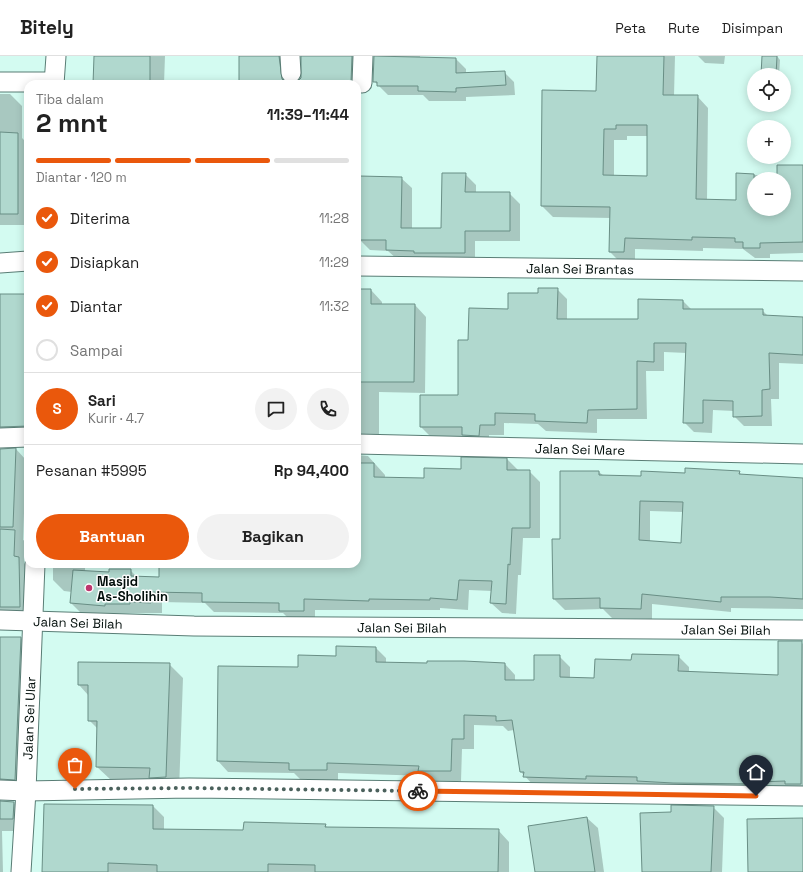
<!DOCTYPE html>
<html lang="id">
<meta charset="utf-8">
<style>
:root{--surface:#fff;--page:#f2f2f2;--text:#222;--muted:#767676;--line:#e0e0e0;--accent:#ea580c}
body{margin:0;font-family:"Space Grotesk",sans-serif;background:var(--page);color:var(--text);height:100vh;display:flex;flex-direction:column;font-size:15px;white-space:nowrap}
*{box-sizing:border-box;margin:0}
p{font-size:13px;color:var(--muted)}
.icon{flex:none;width:22px;height:22px;fill:none;stroke:currentColor;stroke-width:2;stroke-linecap:round;stroke-linejoin:round}
.map{position:relative;flex:1;overflow:hidden}
.panel{position:absolute;left:24px;top:24px;width:337px;height:488px;display:flex;flex-direction:column;background:var(--surface);border-radius:12px;box-shadow:0 2px 10px #0003}
.panel>*{flex:none}
.tools{position:absolute;left:747px;top:12px;display:grid;gap:8px}
.tools a{display:grid;place-items:center;width:44px;height:44px;border-radius:50%;background:var(--surface);box-shadow:0 2px 10px #0003;font-size:20px}
.pin{position:absolute;display:grid;place-items:center;width:34px;height:34px;color:#fff;margin:-41px -17px;border-radius:50% 50% 50% 0;rotate:-45deg;box-shadow:0 0 4px #0007}
.pin .icon{rotate:45deg}
.courier{position:absolute;display:grid;place-items:center;width:40px;height:40px;margin:-20px;border:3px solid #ea580c;border-radius:50%;background:#fff;color:#222;box-shadow:0 1px 5px #0007}
.head em{font-style:normal;font-weight:800}
.head div{display:flex;flex-direction:column-reverse}
.head{display:flex;align-items:center;justify-content:space-between;height:68px;padding:0 12px}
h1{font-size:26px;font-weight:800;line-height:30px}
.bar{display:grid;grid-template-columns:repeat(4,1fr);gap:6px 4px;align-content:center;height:48px;padding:0 12px}
.bar i{height:5px;border-radius:3px;background:var(--line)}
.bar .active{background:var(--accent)}
.bar p{grid-column:span 4}
.line{display:flex;align-items:center;gap:10px;padding:0 12px;border-top:1px solid var(--line)}
.line div{flex:1}
.round{display:grid;place-items:center;flex:none;width:42px;height:42px;border-radius:21px;background:var(--page)}
ol{padding:0 12px;list-style:none}
li{display:flex;align-items:center;gap:12px;height:44px}
li p{margin-inline-start:auto}
li .icon{padding:4px;border-radius:50%;background:var(--accent);color:#fff;stroke-width:4}
li:last-child{color:var(--muted)}
li i{width:22px;height:22px;border:2px solid var(--line);border-radius:50%}
.action{display:flex;gap:8px;margin-top:auto;padding:8px 12px}
.action a{flex:1;height:46px;border-radius:24px;background:var(--accent);color:#fff;font-size:16px;font-weight:800;line-height:46px;text-align:center}
.action a+a{background:var(--page);color:var(--text)}
header{display:flex;align-items:center;gap:24px;box-sizing:border-box;height:56px;padding:0 20px;background:var(--surface);border-bottom:1px solid var(--line)}
header strong{font-size:19px}
nav{display:flex;gap:22px;margin-inline-start:auto;font-size:14px}
.map>svg:first-child{display:block}
.shadow{fill:#0003;fill-rule:evenodd}
.building{fill:#b0d8ce;stroke:#698e85;fill-rule:evenodd}
.lines{fill:none;stroke-linecap:round;stroke-linejoin:round}
.minor-casing{stroke:#597d75;stroke-width:21}
.minor{stroke:#fff;stroke-width:19}
.done{stroke:#4b615c;stroke-width:4;stroke-dasharray:0 7.2}
.route{stroke:#ea580c;stroke-width:5}
.poi-dot{fill:#be346e;stroke:#fff;stroke-width:1.5}
.labels{text-anchor:middle;dominant-baseline:central;stroke-width:3;stroke-linejoin:round;paint-order:stroke}
.street-label{font-size:13px;fill:#020e0b;stroke:#fff}
.poi-label{font-size:13px;font-weight:bold;fill:#020e0b;stroke:#fff;text-anchor:start}
</style>
<header>
<strong>Bitely</strong>
<nav><a>Peta</a><a>Rute</a><a>Disimpan</a></nav>
</header>
<div class="map">
<svg width="803" height="816" viewBox="0 0 803 816">
<rect width="100%" height="100%" fill="#d3fbf1"/>
<g class="shadow">
<path d="M95,0H165L164,28H90L94,27Z"/>
<path d="M241,0H299L289,11L291,28H240Z"/>
<path d="M301,0H368L361,35H357V28H295L302,23Z"/>
<path d="M374,0H420V3H456L466,13V17L504,16L514,26L515,39L466,41V45H429L423,39H388L374,25Z"/>
<path d="M598,0H675L674,40H697L708,52L707,144L737,145V119H778L803,110V197L770,198V202H755L743,193L703,192V195L635,193V207H621L610,196L611,162L553,161L542,150L543,35L597,36ZM627,80H648V121H614V84H627ZM754,123H784V153H754Z"/>
<path d="M698,0H725L724,8L705,7Z"/>
<path d="M763,0H777L780,4L779,19H762Z"/>
<path d="M0,38H10L22,50V82L28,88V169H0Z"/>
<path d="M465,118L476,129V137H509L520,148V185H475V208L398,204L388,195L370,194L360,184L401,122L412,132V173H442Z"/>
<path d="M557,233L567,243V264H639V244L683,245L692,254H762L769,261L803,262V308L779,307V343H771L772,370H744L734,360V355L713,354L712,377L694,376L684,366L687,297L664,296V315H646L647,363H597V377L546,375L538,368L504,367V379H489V389L431,381L421,371L459,340L469,285L509,254L539,238Z"/>
<path d="M357,234H371L382,246V249H415L426,261L425,337L379,336V388L357,382Z"/>
<path d="M0,239L28,240V381L0,390Z"/>
<path d="M0,393H16L26,404L23,484L25,485L24,507L29,512L30,561H0Z"/>
<path d="M357,399L368,400L385,419V423H425L507,403L518,414L529,415L540,426V482H523L521,519H518L516,558L502,557L491,547L492,535L469,534L468,554L440,552V554H315V565H291L283,557L214,556L205,547L162,546V557L82,558L71,547L72,536L64,535L53,524V508H85V516L110,517L130,514L137,521L160,522V508H357Z"/>
<path d="M599,416L604,420L642,421L739,416L742,419L803,422V553L731,552V556L652,548V563L612,562L603,553L565,554L554,543L561,484ZM650,455L683,456L682,488L650,485Z"/>
<path d="M0,582H21L33,594L28,736L3,740L1,745L13,746L26,759L25,775H2L3,816H0Z"/>
<path d="M801,586L803,588V738L535,731L521,716L514,674L508,675L503,670L474,669V693H462L461,725H430L425,720L338,717V724H301L294,717L228,716L218,705L299,612L337,601L376,592L386,602V607L505,608L515,619V625H535L559,600L570,611V622L595,623L632,605L678,600L689,611V616L779,620Z"/>
<path d="M169,608L183,622L179,735L111,724L97,711L98,673L89,664V640L79,629Z"/>
<path d="M45,749L153,750L164,761V774L244,775L325,769L328,772L498,774L509,786V816H43Z"/>
<path d="M713,751L724,762L722,816H643L672,757Z"/>
<path d="M587,762L598,772L604,816H536Z"/>
</g>
<g class="building">
<path d="M94,0H150V28H93Z"/>
<path d="M239,0H279L282,23L286,27L291,28L297,26L301,22V0H352L351,26H328V28H239Z"/>
<path d="M374,0L456,2V17L505,15L506,29L456,32V36L418,35V30H377V26H373Z"/>
<path d="M597,0H664L663,39H698L696,143L736,144V117L754,118V153H784V123H777V109H803V186L760,187V192H743V186H735V182L692,181V184L625,182L624,196H609L610,151L541,150L542,34L596,35ZM616,69H647V120L603,119L604,73H616Z"/>
<path d="M762,0H777L776,19H761Z"/>
<path d="M0,76L18,77V158H0Z"/>
<path d="M442,117H466L465,136H510V175H465V197H414V195L386,194V184H359V120L402,121L401,172H441Z"/>
<path d="M538,232H558L557,263H638V243L683,244V253H763V259L803,261V299L769,297L770,333L762,334V360L733,361V345L703,344V367H683L686,287H654V306L637,305V353L588,354L587,367L535,365V358L495,357V369H480L479,380L462,379V371H420V339H458V284H468L469,252L508,253V237H538Z"/>
<path d="M357,233H371V248H415L414,326H357Z"/>
<path d="M0,238H27L28,370L0,371Z"/>
<path d="M16,392L13,471H0V393Z"/>
<path d="M461,401L507,402V414H530V472H512L510,509L508,508L506,548L490,547L492,525L459,524L457,544L430,542V544L369,543V545L304,543V555H279V547L202,546V537L151,536V547L130,546V548H105V550L70,547L73,514L109,516V513H131V520L159,521V508H357V407H374V421L424,422V412L461,413Z"/>
<path d="M685,412L740,415L739,418L803,422V543L770,541H721V546L642,538L641,553L600,552V542L553,543L552,483H560V415H599V419L641,420V415L685,417ZM640,445L683,446L681,487L639,484Z"/>
<path d="M0,473L15,474L14,500L19,501L20,551H0Z"/>
<path d="M0,581H21L15,724L0,723Z"/>
<path d="M778,585H802L801,728H785V725L757,726V728L673,727L637,725V721L586,720V723L523,721L524,716H520L512,664L496,665V660L464,659V683H452L451,715H418L419,710L327,707V714H289V707L217,705L218,610L298,611V599L336,600V590L376,591V606L427,607V605H464L505,607V624H534V599H560V621L594,622L595,603L631,604L632,598L679,599L678,615L778,619Z"/>
<path d="M78,606L170,607L166,721L149,722L150,712L96,711L97,665H88V629H78Z"/>
<path d="M0,745L14,746L13,763H0Z"/>
<path d="M44,748L153,749V773L243,774L244,766L326,768L325,771L499,773L498,816H315V809L268,808V816H157V809L108,807V816H42Z"/>
<path d="M671,749L714,750L711,816H642L640,757L671,756Z"/>
<path d="M587,761L595,816H535L528,770Z"/>
<path d="M803,762V816H748L747,763Z"/>
</g>
<g class="lines">
<defs>
<g id="minor">
<path d="M290,0L291,17"/>
<path d="M0,26H54"/>
<path d="M362,27L363,0"/>
<path d="M54,28L56,0"/>
<path d="M0,207L28,205"/>
<path id="s1" d="M357,210L803,215"/>
<path d="M0,382L28,381"/>
<path id="s2" d="M357,388L803,398"/>
<path id="s3" d="M0,564L194,570L803,574"/>
<path d="M0,734L26,735L189,732L803,740"/>
<path id="s4" d="M21,816L26,735L35,508"/>
</g>
</defs>
<use href="#minor" class="minor-casing"/>
<use href="#minor" class="minor"/>
</g>
<g class="lines">
<path class="done" d="M75,733L189,732L418,735"/>
<path class="route" d="M418,735L756,740"/>
</g>
<circle class="poi-dot" cx="89" cy="532" r="4"/>
<g class="labels">
<g class="street-label">
<text stroke="none"><textPath href="#s1" startOffset="223">Jalan Sei Brantas</textPath></text>
<text stroke="none"><textPath href="#s2" startOffset="223">Jalan Sei Mare</textPath></text>
<text stroke="none"><textPath href="#s3" startOffset="78">Jalan Sei Bilah</textPath></text>
<text stroke="none"><textPath href="#s3" startOffset="402">Jalan Sei Bilah</textPath></text>
<text stroke="none"><textPath href="#s3" startOffset="726">Jalan Sei Bilah</textPath></text>
<text stroke="none"><textPath href="#s4" startOffset="154">Jalan Sei Ular</textPath></text>
</g>
<g class="poi-label">
<text x="97" y="525">Masjid<tspan x="97" dy="15">As-Sholihin</tspan></text>
</g>
</g>
</svg>
<div class="tools">
<a><svg class="icon" aria-label="locate" viewBox="0 0 24 24"><circle cx="12" cy="12" r="6"/><path d="M12 2v4M12 18v4M2 12h4M18 12h4"/></svg></a>
<a>+</a>
<a>−</a>
</div>
<div class="pin" style="left:75px;top:733px;background:#ea580c"><svg class="icon" aria-label="bag" viewBox="0 0 24 24"><path d="M5 8h14l-1 12H6zM9 8a3 3 0 0 1 6 0"/></svg></div>
<div class="pin" style="left:756px;top:740px;background:#1f2937"><svg class="icon" aria-label="home" viewBox="0 0 24 24"><path d="M3 11l9-7 9 7M6 9v11h12V9"/></svg></div>
<div class="courier" style="left:418px;top:735px"><svg class="icon" aria-label="bike" viewBox="0 0 24 24"><circle cx="6" cy="16" r="4"/><circle cx="18" cy="16" r="4"/><path d="M6 16l4-8h5l3 8M10 8l3 8H6M13 5h3"/></svg></div>
<section class="panel">
<div class="head"><div><h1>2 mnt</h1><p>Tiba dalam</p></div><em>11:39–11:44</em></div>
<div class="bar"><i class="active"></i><i class="active"></i><i class="active"></i><i></i><p>Diantar · 120 m</p></div>
<ol>
<li><svg class="icon" aria-label="check" viewBox="0 0 24 24"><path d="M5 12l5 5 9-10"/></svg>Diterima<p>11:28</p></li>
<li><svg class="icon" aria-label="check" viewBox="0 0 24 24"><path d="M5 12l5 5 9-10"/></svg>Disiapkan<p>11:29</p></li>
<li><svg class="icon" aria-label="check" viewBox="0 0 24 24"><path d="M5 12l5 5 9-10"/></svg>Diantar<p>11:32</p></li>
<li><i></i>Sampai</li>
</ol>
<div class="line" style="height:72px"><b class="round" style="background:var(--accent);color:#fff">S</b><div><b>Sari</b><p>Kurir · 4.7</p></div><a class="round"><svg class="icon" aria-label="chat" viewBox="0 0 24 24"><path d="M4 5h16v11H9l-5 4z"/></svg></a><a class="round"><svg class="icon" aria-label="phone" viewBox="0 0 24 24"><path d="M5 4h4l2 5-3 2q2 4 5 5l2-3 5 2v4C11 20 4 13 5 4z"/></svg></a></div>
<div class="line" style="height:52px"><div>Pesanan #5995</div><b>Rp 94,400</b></div>
<div class="action"><a>Bantuan</a><a>Bagikan</a></div>
</section>
</div>
